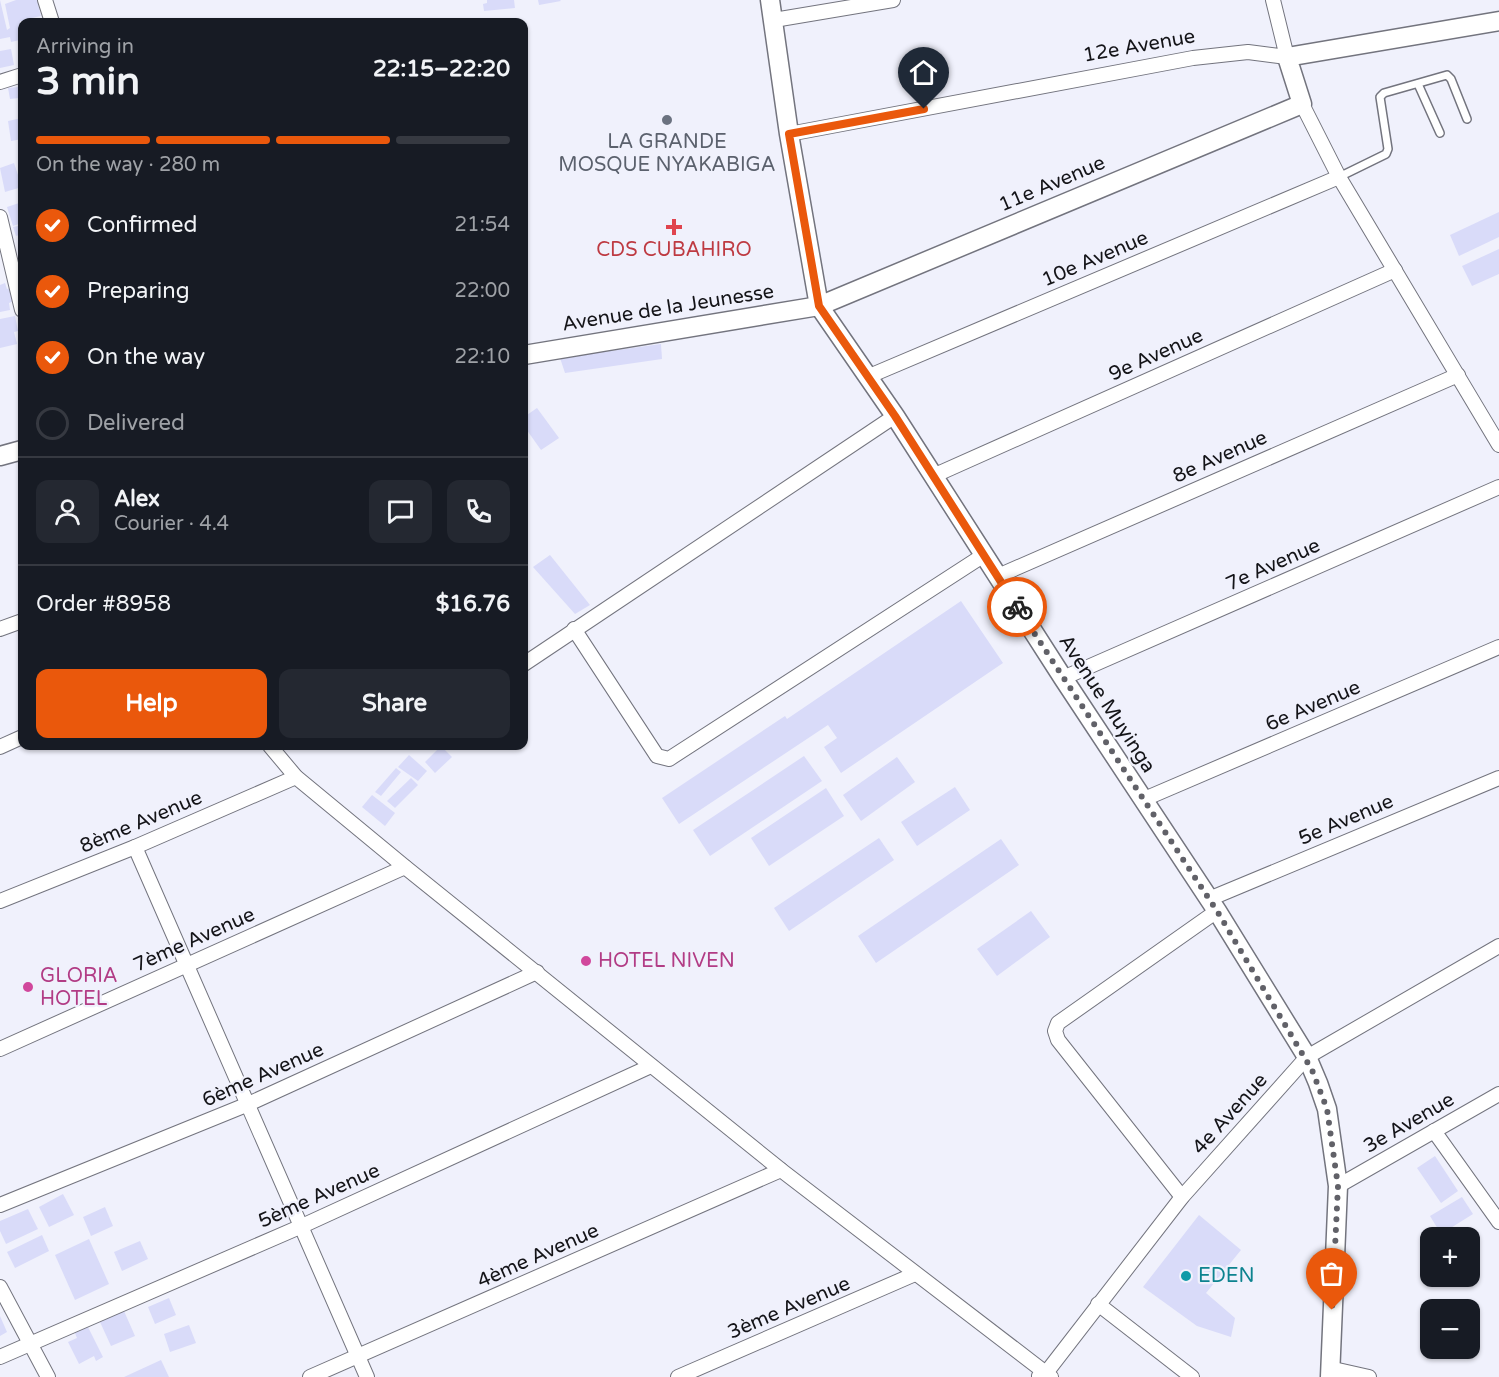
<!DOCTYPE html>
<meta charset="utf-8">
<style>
:root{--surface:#171b24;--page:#242831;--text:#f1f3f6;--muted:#9ea1a6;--line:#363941;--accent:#ea580c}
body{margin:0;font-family:"Varela Round",sans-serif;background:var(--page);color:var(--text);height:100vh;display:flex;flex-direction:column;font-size:22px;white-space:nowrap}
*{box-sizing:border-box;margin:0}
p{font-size:20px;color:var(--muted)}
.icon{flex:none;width:33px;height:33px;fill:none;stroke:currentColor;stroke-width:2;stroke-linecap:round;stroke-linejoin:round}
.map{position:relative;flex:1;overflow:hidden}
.sheet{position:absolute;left:18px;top:18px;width:510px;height:732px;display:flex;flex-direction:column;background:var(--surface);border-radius:12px;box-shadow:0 2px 4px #0004}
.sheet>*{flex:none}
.fabs{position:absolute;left:1420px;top:1227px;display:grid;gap:12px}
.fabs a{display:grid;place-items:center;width:60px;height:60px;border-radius:12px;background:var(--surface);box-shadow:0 2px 4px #0004;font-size:30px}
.pin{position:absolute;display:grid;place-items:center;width:51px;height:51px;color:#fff;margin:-62px -26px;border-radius:50% 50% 50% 0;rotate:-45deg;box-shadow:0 0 6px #0007}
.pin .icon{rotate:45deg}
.courier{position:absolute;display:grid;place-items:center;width:60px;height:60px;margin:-30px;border:4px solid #ea580c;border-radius:50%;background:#fff;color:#222;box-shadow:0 2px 8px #0007}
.summary em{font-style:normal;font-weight:800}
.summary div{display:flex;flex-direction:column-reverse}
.summary{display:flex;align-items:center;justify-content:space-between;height:102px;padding:0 18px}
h1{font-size:39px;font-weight:800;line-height:45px}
.bar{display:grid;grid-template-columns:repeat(4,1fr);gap:9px 6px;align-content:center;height:72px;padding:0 18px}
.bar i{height:8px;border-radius:4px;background:var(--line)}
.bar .selected{background:var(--accent)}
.bar p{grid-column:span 4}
.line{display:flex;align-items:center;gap:15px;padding:0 18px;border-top:2px solid var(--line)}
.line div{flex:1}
.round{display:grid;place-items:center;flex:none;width:63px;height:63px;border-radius:12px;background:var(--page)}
ol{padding:0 18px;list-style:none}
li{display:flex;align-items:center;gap:18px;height:66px}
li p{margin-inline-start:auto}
li .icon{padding:6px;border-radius:50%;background:var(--accent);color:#fff;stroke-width:4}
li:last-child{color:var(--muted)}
li i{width:33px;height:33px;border:3px solid var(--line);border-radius:50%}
.cta{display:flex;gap:12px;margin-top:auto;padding:12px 18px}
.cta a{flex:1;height:69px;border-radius:12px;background:var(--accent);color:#fff;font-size:24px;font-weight:800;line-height:69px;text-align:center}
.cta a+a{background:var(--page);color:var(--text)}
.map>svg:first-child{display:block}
.building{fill:#d9dbf9}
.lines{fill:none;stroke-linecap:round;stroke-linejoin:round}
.lane-casing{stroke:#73747e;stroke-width:10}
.street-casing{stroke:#73747e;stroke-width:16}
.secondary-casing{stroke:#73747e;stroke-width:21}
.lane{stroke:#fff;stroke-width:7}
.street{stroke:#fff;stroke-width:14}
.secondary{stroke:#fff;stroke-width:18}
.done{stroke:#616168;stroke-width:6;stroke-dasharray:0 10.8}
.route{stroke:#ea580c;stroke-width:8}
.worship-dot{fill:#6b7280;stroke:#f0f1fc;stroke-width:2}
.health-dot{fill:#e0444e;stroke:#f0f1fc;stroke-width:2}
.hotel-dot{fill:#d1479c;stroke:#f0f1fc;stroke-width:2}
.culture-dot{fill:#0f9aa8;stroke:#f0f1fc;stroke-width:2}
.labels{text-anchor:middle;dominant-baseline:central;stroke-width:4.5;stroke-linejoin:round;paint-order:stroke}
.street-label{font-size:20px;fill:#141418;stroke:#f0f1fc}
.worship-label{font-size:20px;fill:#5b616d;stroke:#f0f1fc}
.health-label{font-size:20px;fill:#be3a42;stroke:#f0f1fc}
.hotel-label{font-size:20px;fill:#b23c85;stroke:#f0f1fc;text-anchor:start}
.culture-label{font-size:20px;fill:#0d838f;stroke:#f0f1fc;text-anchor:start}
</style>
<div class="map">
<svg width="1499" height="1377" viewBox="0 0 1499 1377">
<rect width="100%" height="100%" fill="#f0f1fc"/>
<g class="building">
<path d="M0,0L7,30L10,28L5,4L16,0H37L41,16L32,18L33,21L42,19V22L20,21L22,44L20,40L11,42L10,37L0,39Z"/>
<path d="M487,0H514L515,8L484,11L483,4L487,3Z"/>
<path d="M538,0H560L561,1L539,5Z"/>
<path d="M11,49L14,65L0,68V51Z"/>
<path d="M18,87L19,98L10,99L8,88Z"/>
<path d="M22,118V139L11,141L8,121Z"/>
<path d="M14,163L22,187L5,192L0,168Z"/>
<path d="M22,202V223L13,226L7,207Z"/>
<path d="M1499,212V237L1459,256L1450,235Z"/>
<path d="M22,225V234L16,236L13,227Z"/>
<path d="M1499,249V274L1472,286L1462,266Z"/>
<path d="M5,283L7,289L10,288L14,301L9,303L10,310L0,312V285Z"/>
<path d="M15,316L18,331L14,332L17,344L0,348V319Z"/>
<path d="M661,344L662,359L565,373L560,358Z"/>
<path d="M537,408L559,438L541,450L524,426V417Z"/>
<path d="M550,555L590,605L575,614L533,567Z"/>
<path d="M961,601L1003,663L841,773L824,747L837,738L828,725L679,824L662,798L785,716L787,719Z"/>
<path d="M441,746L452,757L435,773L425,762Z"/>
<path d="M409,755L427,771L418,781L398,767Z"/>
<path d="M804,756L822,781L710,856L693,830Z"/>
<path d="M897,757L915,782L861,821L843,795Z"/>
<path d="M396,768L401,772L381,796L375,792Z"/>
<path d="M411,778L418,785L395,808L387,801Z"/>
<path d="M955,787L970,810L917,846L901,822Z"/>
<path d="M826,788L844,816L769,866L751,838Z"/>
<path d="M372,795L395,813L385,826L362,807Z"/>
<path d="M879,838L894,860L789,931L774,908Z"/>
<path d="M1001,839L1019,865L876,963L858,936Z"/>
<path d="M1031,911L1050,937L997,976L977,949Z"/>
<path d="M1435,1156L1458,1191L1441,1203L1417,1168Z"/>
<path d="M63,1194L74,1215L49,1227L39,1207Z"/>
<path d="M1462,1197L1473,1214L1441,1234L1430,1216Z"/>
<path d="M105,1207L113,1226L91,1236L83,1217Z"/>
<path d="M28,1209L38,1229L6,1244L0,1231V1221Z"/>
<path d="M1199,1215L1241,1250L1206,1293L1235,1318L1231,1337L1197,1326L1143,1287Z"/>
<path d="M42,1235L49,1251L15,1268L7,1252Z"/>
<path d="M89,1239L109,1284L75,1300L55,1255Z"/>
<path d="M140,1241L148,1259L122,1271L114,1252Z"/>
<path d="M169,1298L176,1315L155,1324L148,1307Z"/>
<path d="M124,1311L135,1336L111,1346L100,1322Z"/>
<path d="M0,1316L7,1332L0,1336Z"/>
<path d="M189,1325L196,1343L170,1352L164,1334Z"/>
<path d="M88,1327L103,1357L96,1361L94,1356L79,1364L68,1342L77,1338L75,1333Z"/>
<path d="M161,1360L169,1377H124Z"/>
</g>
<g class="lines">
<defs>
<g id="lane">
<path d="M1418,84L1440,133"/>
<path d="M1339,177L1386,154L1388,149L1380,97L1384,93L1447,75L1451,79L1467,119"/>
</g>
<g id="street">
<path d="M45,0L52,22"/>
<path d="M774,20L893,0"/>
<path d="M0,82L22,75"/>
<path d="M1302,104L1339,177L1499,445"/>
<path d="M789,134L1193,58L1248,52L1287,57L1273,0"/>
<path d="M0,217L22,310"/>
<path d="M867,377L1339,177"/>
<path d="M933,476L1395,270"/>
<path d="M998,576L1458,375"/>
<path d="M0,629L22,621"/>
<path d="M574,629L657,756L669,759L984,555"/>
<path d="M524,664L895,416"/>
<path d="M1063,678L1499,487"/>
<path d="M270,746L296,777L405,867L781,1170L1051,1377"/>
<path d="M0,747L22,737"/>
<path d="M1142,800L1499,647"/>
<path d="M135,847L367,1377"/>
<path d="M1209,899L1499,778"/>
<path d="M0,901L135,847L296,777"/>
<path d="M0,1049L405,867"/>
<path d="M1434,1131L1499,1222"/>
<path d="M1338,1186L1499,1094"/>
<path d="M1182,1197L1058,1040L1055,1031L1058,1023L1217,911"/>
<path d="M0,1205L246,1105L537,972"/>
<path d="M0,1287L48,1377"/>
<path d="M1098,1304L1192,1377"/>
<path d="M0,1357L302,1226L651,1066"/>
<path d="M1329,1368L1369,1377"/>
<path d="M1039,1376L1046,1373L1182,1197L1307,1057L1499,946"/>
<path d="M310,1377L781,1170"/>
<path d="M678,1377L915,1274"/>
</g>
<g id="secondary">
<path d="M770,0L789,134L819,306L895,416L1063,678L1217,911L1307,1057L1318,1083L1327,1109L1338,1186L1330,1377"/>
<path d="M524,355L819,306L1302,104L1287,57L1499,21"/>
<path d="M0,456L22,450"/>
</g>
</defs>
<use href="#lane" class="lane-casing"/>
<use href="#street" class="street-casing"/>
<use href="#secondary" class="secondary-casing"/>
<use href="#lane" class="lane"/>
<use href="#street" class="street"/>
<use href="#secondary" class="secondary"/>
</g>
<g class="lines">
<path class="done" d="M1017,607L1217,911L1312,1070L1327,1109L1338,1186L1332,1310"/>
<path class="route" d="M924,109L789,134L819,306L895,416L1017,607"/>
</g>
<circle class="worship-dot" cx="667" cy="120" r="6"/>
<path class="health-dot" d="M671 218h6v6h6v6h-6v6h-6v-6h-6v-6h6z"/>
<g class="hotel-dot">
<circle cx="586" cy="961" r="6"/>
<circle cx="28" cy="987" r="6"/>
</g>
<circle class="culture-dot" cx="1186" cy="1276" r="6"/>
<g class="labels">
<g class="street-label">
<text transform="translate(1139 46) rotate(-10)">12e Avenue</text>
<text transform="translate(1052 184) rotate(-23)">11e Avenue</text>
<text transform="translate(1095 259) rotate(-23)">10e Avenue</text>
<text transform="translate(668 308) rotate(-9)">Avenue de la Jeunesse</text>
<text transform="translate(1156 355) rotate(-24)">9e Avenue</text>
<text transform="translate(1220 457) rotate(-24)">8e Avenue</text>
<text transform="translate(1273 565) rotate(-24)">7e Avenue</text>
<text transform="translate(1107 704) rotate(57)">Avenue Muyinga</text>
<text transform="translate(1313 706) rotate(-23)">6e Avenue</text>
<text transform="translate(1346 820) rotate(-23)">5e Avenue</text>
<text transform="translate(141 822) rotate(-23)">8ème Avenue</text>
<text transform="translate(194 940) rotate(-24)">7ème Avenue</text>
<text transform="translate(263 1075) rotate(-24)">6ème Avenue</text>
<text transform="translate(1230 1114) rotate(-48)">4e Avenue</text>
<text transform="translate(1409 1123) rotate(-30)">3e Avenue</text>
<text transform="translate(319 1196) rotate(-24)">5ème Avenue</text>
<text transform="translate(538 1256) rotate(-24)">4ème Avenue</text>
<text transform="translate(789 1308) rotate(-23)">3ème Avenue</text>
</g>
<g class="worship-label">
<text x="667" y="142">LA GRANDE<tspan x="667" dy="23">MOSQUE NYAKABIGA</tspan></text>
</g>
<g class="health-label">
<text x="674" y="250">CDS CUBAHIRO</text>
</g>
<g class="hotel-label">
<text x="598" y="961">HOTEL NIVEN</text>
<text x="40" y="976">GLORIA<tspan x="40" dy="23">HOTEL</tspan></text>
</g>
<g class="culture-label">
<text x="1198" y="1276">EDEN</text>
</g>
</g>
</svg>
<div class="fabs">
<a>+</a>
<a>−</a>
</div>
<div class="pin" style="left:1332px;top:1310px;background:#ea580c"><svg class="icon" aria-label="bag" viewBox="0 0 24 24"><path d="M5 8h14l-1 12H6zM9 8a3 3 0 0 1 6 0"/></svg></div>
<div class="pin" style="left:924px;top:109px;background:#1f2937"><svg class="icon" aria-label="home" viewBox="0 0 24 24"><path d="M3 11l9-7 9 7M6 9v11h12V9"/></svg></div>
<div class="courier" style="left:1017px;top:607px"><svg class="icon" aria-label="bike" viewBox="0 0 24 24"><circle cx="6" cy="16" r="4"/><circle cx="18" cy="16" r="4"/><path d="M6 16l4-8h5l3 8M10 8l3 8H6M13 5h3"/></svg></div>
<section class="sheet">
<div class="summary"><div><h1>3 min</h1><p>Arriving in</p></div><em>22:15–22:20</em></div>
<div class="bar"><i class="selected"></i><i class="selected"></i><i class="selected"></i><i></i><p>On the way · 280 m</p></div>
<ol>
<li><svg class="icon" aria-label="check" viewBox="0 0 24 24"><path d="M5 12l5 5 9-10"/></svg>Confirmed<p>21:54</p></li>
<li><svg class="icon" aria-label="check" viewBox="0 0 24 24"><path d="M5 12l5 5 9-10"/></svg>Preparing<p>22:00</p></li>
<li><svg class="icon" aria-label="check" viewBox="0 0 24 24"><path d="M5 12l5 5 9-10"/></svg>On the way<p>22:10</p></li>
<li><i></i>Delivered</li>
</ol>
<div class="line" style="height:108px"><a class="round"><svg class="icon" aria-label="person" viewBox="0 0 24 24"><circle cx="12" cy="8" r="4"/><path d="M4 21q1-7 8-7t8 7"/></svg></a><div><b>Alex</b><p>Courier · 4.4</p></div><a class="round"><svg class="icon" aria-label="chat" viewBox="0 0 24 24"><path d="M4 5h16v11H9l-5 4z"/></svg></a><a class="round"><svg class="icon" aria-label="phone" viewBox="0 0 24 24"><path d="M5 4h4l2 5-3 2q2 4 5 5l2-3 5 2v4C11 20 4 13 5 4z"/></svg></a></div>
<div class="line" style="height:78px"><div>Order #8958</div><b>$16.76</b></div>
<div class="cta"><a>Help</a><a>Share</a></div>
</section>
</div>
